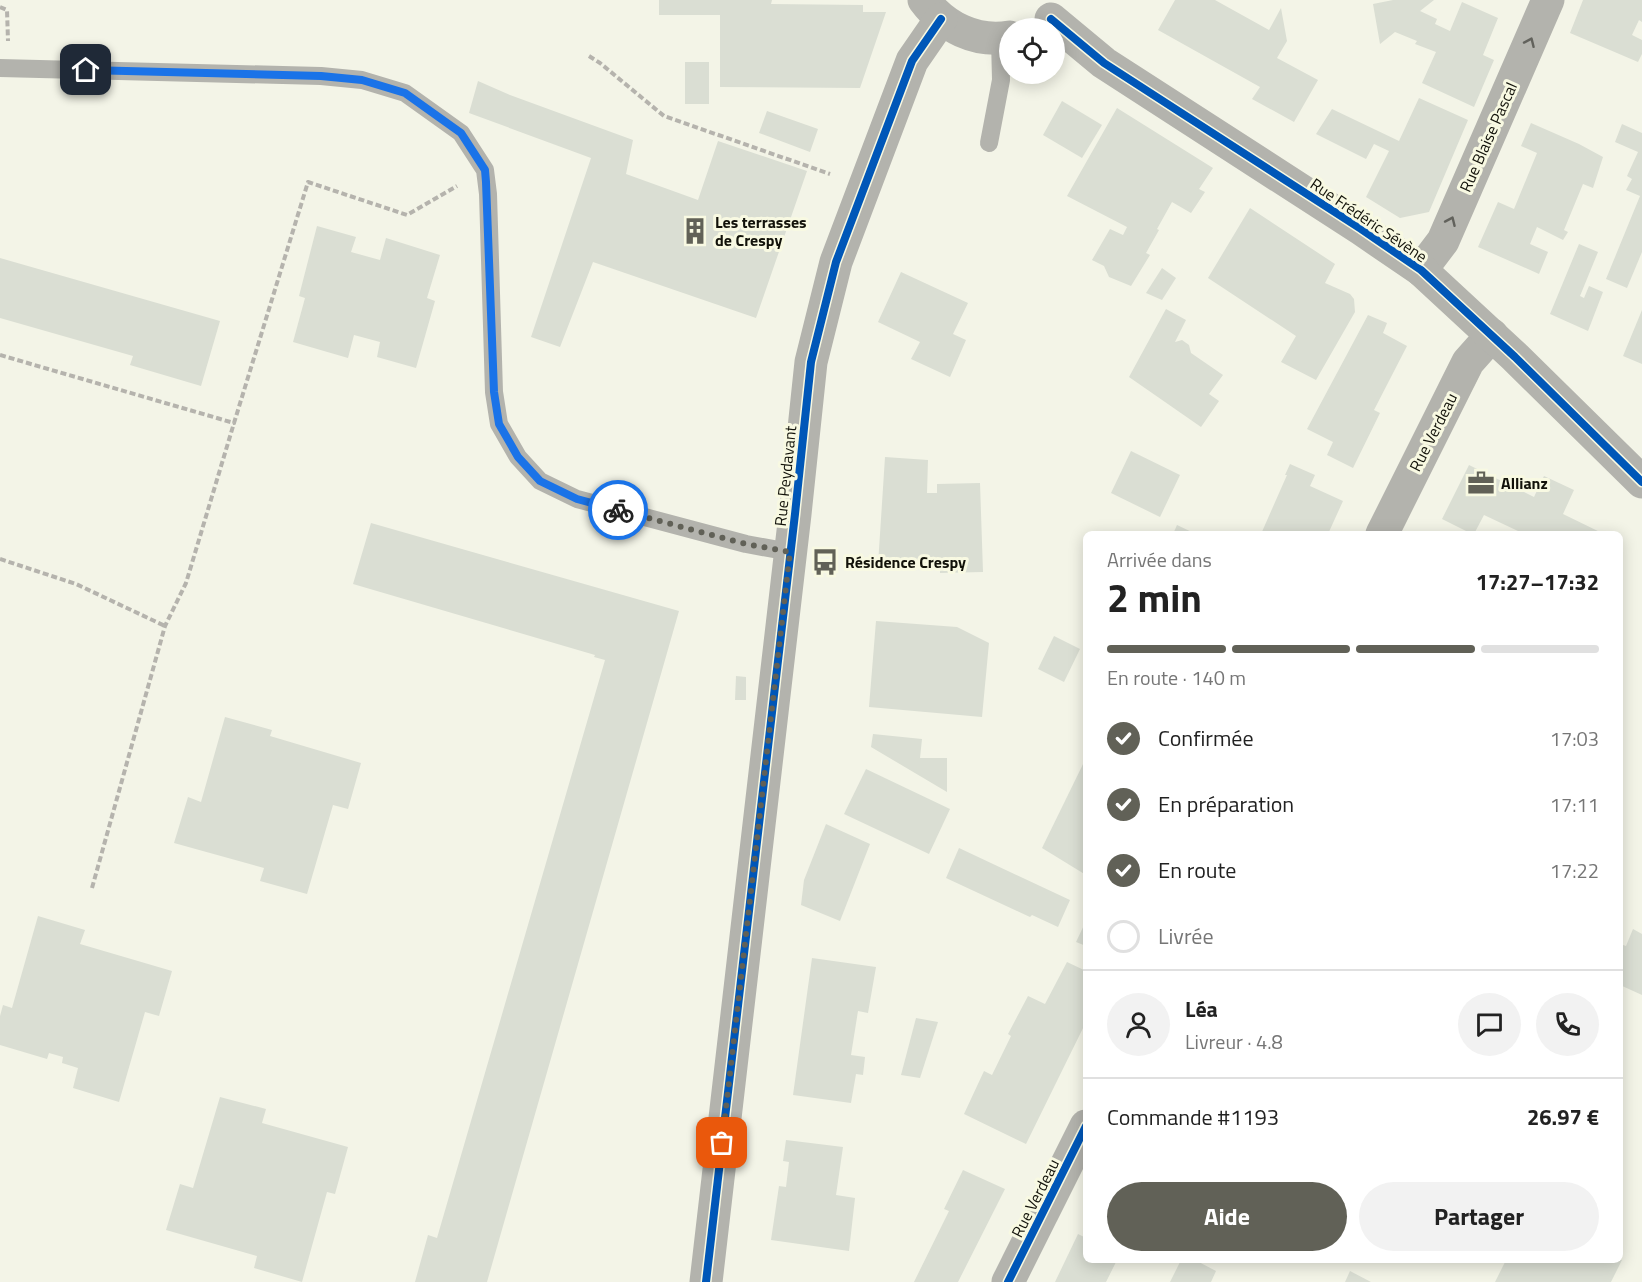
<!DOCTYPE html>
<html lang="fr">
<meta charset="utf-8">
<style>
:root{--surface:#fff;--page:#f2f2f2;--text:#222;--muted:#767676;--line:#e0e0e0;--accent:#616157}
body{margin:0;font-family:"Titillium Web",sans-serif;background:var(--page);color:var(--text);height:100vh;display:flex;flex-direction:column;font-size:22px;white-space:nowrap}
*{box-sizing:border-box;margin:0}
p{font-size:20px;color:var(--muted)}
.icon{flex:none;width:33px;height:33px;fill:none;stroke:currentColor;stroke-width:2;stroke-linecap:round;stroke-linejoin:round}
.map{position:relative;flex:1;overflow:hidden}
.drawer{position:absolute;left:1083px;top:531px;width:540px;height:732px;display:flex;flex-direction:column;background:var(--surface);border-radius:9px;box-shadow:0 3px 15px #0003}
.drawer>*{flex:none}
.tools{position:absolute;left:999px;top:18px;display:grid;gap:12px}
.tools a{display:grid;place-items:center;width:66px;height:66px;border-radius:50%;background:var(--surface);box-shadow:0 3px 15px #0003;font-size:30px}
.pin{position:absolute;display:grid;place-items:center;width:51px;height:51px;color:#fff;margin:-26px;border-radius:12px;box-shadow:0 3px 9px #0006}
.courier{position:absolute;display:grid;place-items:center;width:60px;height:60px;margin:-30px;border:4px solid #1a73e8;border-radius:50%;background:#fff;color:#222;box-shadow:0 2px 8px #0007}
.headline em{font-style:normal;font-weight:700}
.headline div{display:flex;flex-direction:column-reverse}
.headline{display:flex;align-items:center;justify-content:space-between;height:102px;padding:0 24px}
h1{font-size:39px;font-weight:700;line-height:45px}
.bar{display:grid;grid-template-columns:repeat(4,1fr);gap:9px 6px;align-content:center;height:72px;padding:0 24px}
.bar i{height:8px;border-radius:4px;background:var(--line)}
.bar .active{background:var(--accent)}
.bar p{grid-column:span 4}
.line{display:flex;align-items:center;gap:15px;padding:0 24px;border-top:2px solid var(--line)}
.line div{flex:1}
.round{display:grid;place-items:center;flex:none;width:63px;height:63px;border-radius:32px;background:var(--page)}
ol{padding:0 24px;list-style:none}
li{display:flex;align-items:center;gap:18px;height:66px}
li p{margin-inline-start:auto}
li .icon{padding:6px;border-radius:50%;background:var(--accent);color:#fff;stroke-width:4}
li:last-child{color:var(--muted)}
li i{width:33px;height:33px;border:3px solid var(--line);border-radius:50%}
.primary-button{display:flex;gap:12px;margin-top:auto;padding:12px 24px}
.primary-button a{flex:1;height:69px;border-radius:36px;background:var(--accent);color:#fff;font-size:24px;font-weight:700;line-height:69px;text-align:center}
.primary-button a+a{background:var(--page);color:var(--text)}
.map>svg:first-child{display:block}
.building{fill:#daded3}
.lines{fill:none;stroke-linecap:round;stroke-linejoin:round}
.path{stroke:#b5b3ad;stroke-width:4;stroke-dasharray:6 3;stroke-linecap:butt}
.service{stroke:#b3b3ad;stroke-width:18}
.minor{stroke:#b3b3ad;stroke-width:33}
.tertiary{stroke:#b3b3ad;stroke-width:33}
.cycleway-casing{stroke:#f8f9e2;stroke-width:11}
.cycleway{stroke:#0057b8;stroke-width:8}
.oneway{stroke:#62625c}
.done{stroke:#616157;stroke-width:6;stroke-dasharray:0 10.8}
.route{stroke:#1a73e8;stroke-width:8}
.labels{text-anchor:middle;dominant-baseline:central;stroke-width:6;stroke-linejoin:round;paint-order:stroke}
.street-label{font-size:16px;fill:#12120a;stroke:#f8f9e2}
.poi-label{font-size:16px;font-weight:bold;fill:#12120a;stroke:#f8f9e2;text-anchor:start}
</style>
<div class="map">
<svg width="1642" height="1282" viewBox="0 0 1642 1282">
<rect width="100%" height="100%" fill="#f3f4e7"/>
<g class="building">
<path d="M659,0H772L771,4L863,5V12H886L860,88L720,87V15H659Z"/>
<path d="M1175,0H1215L1269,30L1281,8L1287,41L1277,58L1318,80L1294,122L1252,99L1260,87L1158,30Z"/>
<path d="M1393,0H1434L1420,11L1437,19L1435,24L1450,31L1462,2L1498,18L1483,55L1494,60L1474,107L1422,83L1436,52L1415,44L1417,41L1395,32L1380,44L1373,4Z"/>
<path d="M1583,0H1642V22L1639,20L1632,35L1642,40V54L1638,62L1570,33Z"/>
<rect x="685" y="62" width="24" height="42"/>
<path d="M478,81L510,95L633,140L626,174L698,200L718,141L807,171L756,318L593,262L560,347L531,337L591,158L469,113Z"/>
<path d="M1419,98L1468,120L1429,212L1400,218L1366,197L1389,151L1374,144L1366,159L1316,134L1332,109L1399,141Z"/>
<path d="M1062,101L1102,125L1082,158L1043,135Z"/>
<path d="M1117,108L1213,168L1199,189L1205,192L1191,213L1172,202L1157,229L1159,230L1146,253L1150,255L1131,286L1109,277L1104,266L1092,260L1110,229L1123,235L1127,227L1067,196Z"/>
<path d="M767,111L818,129L810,152L759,133Z"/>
<path d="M1531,123L1579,144L1603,157L1593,188L1583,184L1564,230L1568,232L1563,240L1537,227L1530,244L1548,252L1539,274L1478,247L1498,202L1514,209L1537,153L1521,146Z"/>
<path d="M1622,124L1642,133V252L1627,288L1606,279L1640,196L1626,190L1632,179L1627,176L1638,152L1615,142Z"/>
<path d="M1250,208L1335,264L1325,283L1350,294L1354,299L1355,312L1316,380L1281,362L1296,336L1208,278Z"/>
<path d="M317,226L356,237L351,252L380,260L386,238L440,255L427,298L435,301L416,368L377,357L380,342L354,335L348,358L293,342L305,298L299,296Z"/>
<path d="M1579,244L1598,252L1580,296L1584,298L1589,286L1603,292L1588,331L1550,314Z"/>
<path d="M0,258L220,321L201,386L130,365L133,356L0,318Z"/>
<path d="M1162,268L1176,278L1162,300L1146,293Z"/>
<path d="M901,272L968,303L953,334L966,340L950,377L911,359L920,342L878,322Z"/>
<path d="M1166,309L1186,320L1175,342L1182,340L1189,345L1191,353L1223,375L1209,394L1219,401L1201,427L1129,377Z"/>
<path d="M1642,310V364L1623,356Z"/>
<path d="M1368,315L1387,323L1383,333L1407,346L1374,410L1380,413L1353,468L1327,455L1333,442L1307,429Z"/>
<path d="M1131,451L1180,475L1160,517L1111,493Z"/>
<path d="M885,457L928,460L927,493H937V484L980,483L983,572L940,573V567L878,565Z"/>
<path d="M1290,464L1315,475L1310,486L1343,501L1328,534H1261L1287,475H1285Z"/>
<path d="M1469,465L1534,497L1544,476L1574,490L1563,514L1604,534H1517L1518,531L1484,515L1474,534H1472L1442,519Z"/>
<path d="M371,523L679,611L487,1282H415L428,1235L437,1238L605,660L594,657L595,655L353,584Z"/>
<path d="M1177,525L1196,534H1173Z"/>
<path d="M876,621L957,627L989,643L982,717L869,707Z"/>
<path d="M1054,636L1080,649L1064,682L1038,669Z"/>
<path d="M736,676L746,677V700H735Z"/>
<path d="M225,717L272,730L270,736L361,763L348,809L333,805L307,894L260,881L264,868L174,843L188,797L201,802Z"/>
<path d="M873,734L922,739L920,758H947V792L871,747Z"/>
<path d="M1086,758V875L1042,848Z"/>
<path d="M866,769L950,809L929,854L844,814Z"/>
<path d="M826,824L870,844L840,921L801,905L804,880Z"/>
<path d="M959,848L1070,900L1058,927L1032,915L1030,917L946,878Z"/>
<path d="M38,916L85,930L80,944L172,971L159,1016L145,1012L119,1102L73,1088L78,1068L62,1063L63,1057L49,1053L47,1059L0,1045V1016L3,1005L12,1008Z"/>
<path d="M1086,921V946L1076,942Z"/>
<path d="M1633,929L1642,934V995L1620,985V944L1626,946Z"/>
<path d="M812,958L876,967L868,1013L858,1011L851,1055L865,1057L863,1075L856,1074L851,1103L793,1095Z"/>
<path d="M1067,962L1086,971V1022L1026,1144L964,1114L984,1071L992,1075L1011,1036L1008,1034L1028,996L1045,1004Z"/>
<path d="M916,1018L938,1022L920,1078L901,1075Z"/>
<path d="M220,1097L266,1109L262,1123L348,1147L335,1194L327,1192L302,1282L254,1268L257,1256L166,1230L180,1184L193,1188Z"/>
<path d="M786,1140L843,1147L836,1195L855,1198L849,1251L771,1240L779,1186L786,1187L789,1162L783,1161Z"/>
<path d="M963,1170L1005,1189L958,1282H914L949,1211L944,1209Z"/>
<path d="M1078,1234L1086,1238V1260H1117L1106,1282H1055Z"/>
<path d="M1181,1260H1195L1216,1271L1211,1282H1170Z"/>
<path d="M1506,1260H1622L1611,1282H1495Z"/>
<path d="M1350,1271L1371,1282H1345Z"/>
</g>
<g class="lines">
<g class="path">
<path d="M0,7L7,10L8,41"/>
<path d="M589,56L600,63L664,116L830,174"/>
<path d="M0,355L234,423L308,182L407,215L457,186"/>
<path d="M0,559L76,584L165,626"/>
<path d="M92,888L165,626L186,583L234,423"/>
</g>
<g class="service">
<path d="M0,68L321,76L362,80L405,93L461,133L485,170L488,194L494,392L499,424L518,457L540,481L577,499L746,544L790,552"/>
<path d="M989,143L1001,80L1000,39"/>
</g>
<g class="minor">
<path d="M1421,270L1443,241L1548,0"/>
<path d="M1382,534L1468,362L1492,335"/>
<path d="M1008,1282L1086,1126"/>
</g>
<g class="tertiary">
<path d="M924,0C944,27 976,43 1010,37"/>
<path d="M1051,19L1104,63L1361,229L1421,270L1515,357L1642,482"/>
<path d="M706,1282L795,514L811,362L836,262L912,61L941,19"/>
</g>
<defs>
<g id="cycleway">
<path d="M1051,19L1104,63L1361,229L1421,270L1515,357L1642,482"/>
<path d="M706,1282L795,514L811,362L836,262L912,61L941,19"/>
<path d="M1008,1282L1086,1126"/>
</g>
</defs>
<use href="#cycleway" class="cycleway-casing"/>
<use href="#cycleway" class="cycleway"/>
</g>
<defs><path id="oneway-chevron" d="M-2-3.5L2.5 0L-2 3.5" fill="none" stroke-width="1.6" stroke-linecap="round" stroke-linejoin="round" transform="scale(1.5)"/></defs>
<g class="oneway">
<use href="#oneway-chevron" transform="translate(1530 42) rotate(-66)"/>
<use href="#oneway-chevron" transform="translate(1451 221) rotate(-66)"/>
</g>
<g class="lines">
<path class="done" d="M618,510L746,544L790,552L722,1143"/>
<path class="route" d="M86,70L321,76L362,80L405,93L461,133L485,170L486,182L494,392L499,424L518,457L540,481L577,499L618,510"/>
</g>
<defs>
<symbol id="building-bare" viewBox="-9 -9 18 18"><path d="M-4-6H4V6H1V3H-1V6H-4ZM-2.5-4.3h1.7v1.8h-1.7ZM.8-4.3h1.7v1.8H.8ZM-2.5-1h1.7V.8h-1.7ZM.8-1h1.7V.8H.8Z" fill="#616157" stroke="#f8f9e2" stroke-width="2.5" paint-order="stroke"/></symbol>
<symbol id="office-bare" viewBox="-9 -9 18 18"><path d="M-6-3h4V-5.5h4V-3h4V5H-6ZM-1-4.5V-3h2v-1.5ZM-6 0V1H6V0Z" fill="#616157" stroke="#f8f9e2" stroke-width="2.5" paint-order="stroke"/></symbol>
<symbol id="bus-bare" viewBox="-9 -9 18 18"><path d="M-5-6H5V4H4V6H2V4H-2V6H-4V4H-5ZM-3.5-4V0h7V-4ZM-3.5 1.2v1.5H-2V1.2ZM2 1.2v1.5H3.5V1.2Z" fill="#616157" stroke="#f8f9e2" stroke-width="2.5" paint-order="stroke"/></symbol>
</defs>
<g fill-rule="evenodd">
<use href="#building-bare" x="676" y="212" width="38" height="38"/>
<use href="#office-bare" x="1462" y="464" width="38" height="38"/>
<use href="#bus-bare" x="806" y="543" width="38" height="38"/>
</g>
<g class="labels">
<g class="street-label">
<text transform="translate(1488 137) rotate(-66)">Rue Blaise Pascal</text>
<text transform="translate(1369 220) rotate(34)">Rue Frédéric Sévène</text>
<text transform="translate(1433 432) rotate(-63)">Rue Verdeau</text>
<text transform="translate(785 476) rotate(-84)">Rue Peydavant</text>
<text transform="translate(1035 1198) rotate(-63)">Rue Verdeau</text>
</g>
<g class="poi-label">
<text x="715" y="222">Les terrasses<tspan x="715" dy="18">de Crespy</tspan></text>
<text x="1501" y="483">Allianz</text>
<text x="845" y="562">Résidence Crespy</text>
</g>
</g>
</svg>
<div class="tools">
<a><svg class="icon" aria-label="locate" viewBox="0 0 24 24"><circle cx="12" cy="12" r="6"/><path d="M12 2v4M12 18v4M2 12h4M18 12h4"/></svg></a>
</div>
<div class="pin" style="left:722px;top:1143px;background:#ea580c"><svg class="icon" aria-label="bag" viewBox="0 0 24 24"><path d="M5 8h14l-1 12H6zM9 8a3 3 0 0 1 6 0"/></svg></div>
<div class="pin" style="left:86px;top:70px;background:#1f2937"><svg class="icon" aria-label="home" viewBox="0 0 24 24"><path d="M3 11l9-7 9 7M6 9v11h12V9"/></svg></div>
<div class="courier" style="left:618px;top:510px"><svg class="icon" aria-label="bike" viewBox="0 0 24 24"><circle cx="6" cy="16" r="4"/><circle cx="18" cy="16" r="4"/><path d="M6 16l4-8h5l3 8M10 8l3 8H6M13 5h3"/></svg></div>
<section class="drawer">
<div class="headline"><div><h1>2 min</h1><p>Arrivée dans</p></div><em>17:27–17:32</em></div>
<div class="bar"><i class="active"></i><i class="active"></i><i class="active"></i><i></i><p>En route · 140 m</p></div>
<ol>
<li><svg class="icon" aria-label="check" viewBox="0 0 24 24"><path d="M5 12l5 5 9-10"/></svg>Confirmée<p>17:03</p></li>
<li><svg class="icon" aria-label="check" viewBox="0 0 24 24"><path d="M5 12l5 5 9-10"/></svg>En préparation<p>17:11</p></li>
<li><svg class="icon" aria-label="check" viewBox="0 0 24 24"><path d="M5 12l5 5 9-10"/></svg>En route<p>17:22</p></li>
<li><i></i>Livrée</li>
</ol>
<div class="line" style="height:108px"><a class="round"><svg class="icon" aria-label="person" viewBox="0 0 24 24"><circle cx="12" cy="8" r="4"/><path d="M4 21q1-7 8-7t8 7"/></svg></a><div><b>Léa</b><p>Livreur · 4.8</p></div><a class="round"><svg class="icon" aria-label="chat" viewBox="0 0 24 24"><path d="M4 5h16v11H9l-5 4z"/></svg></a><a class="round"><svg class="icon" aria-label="phone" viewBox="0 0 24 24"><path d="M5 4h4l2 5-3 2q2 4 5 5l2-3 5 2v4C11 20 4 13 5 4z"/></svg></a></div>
<div class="line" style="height:78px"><div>Commande #1193</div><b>26.97 €</b></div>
<div class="primary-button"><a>Aide</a><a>Partager</a></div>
</section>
</div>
